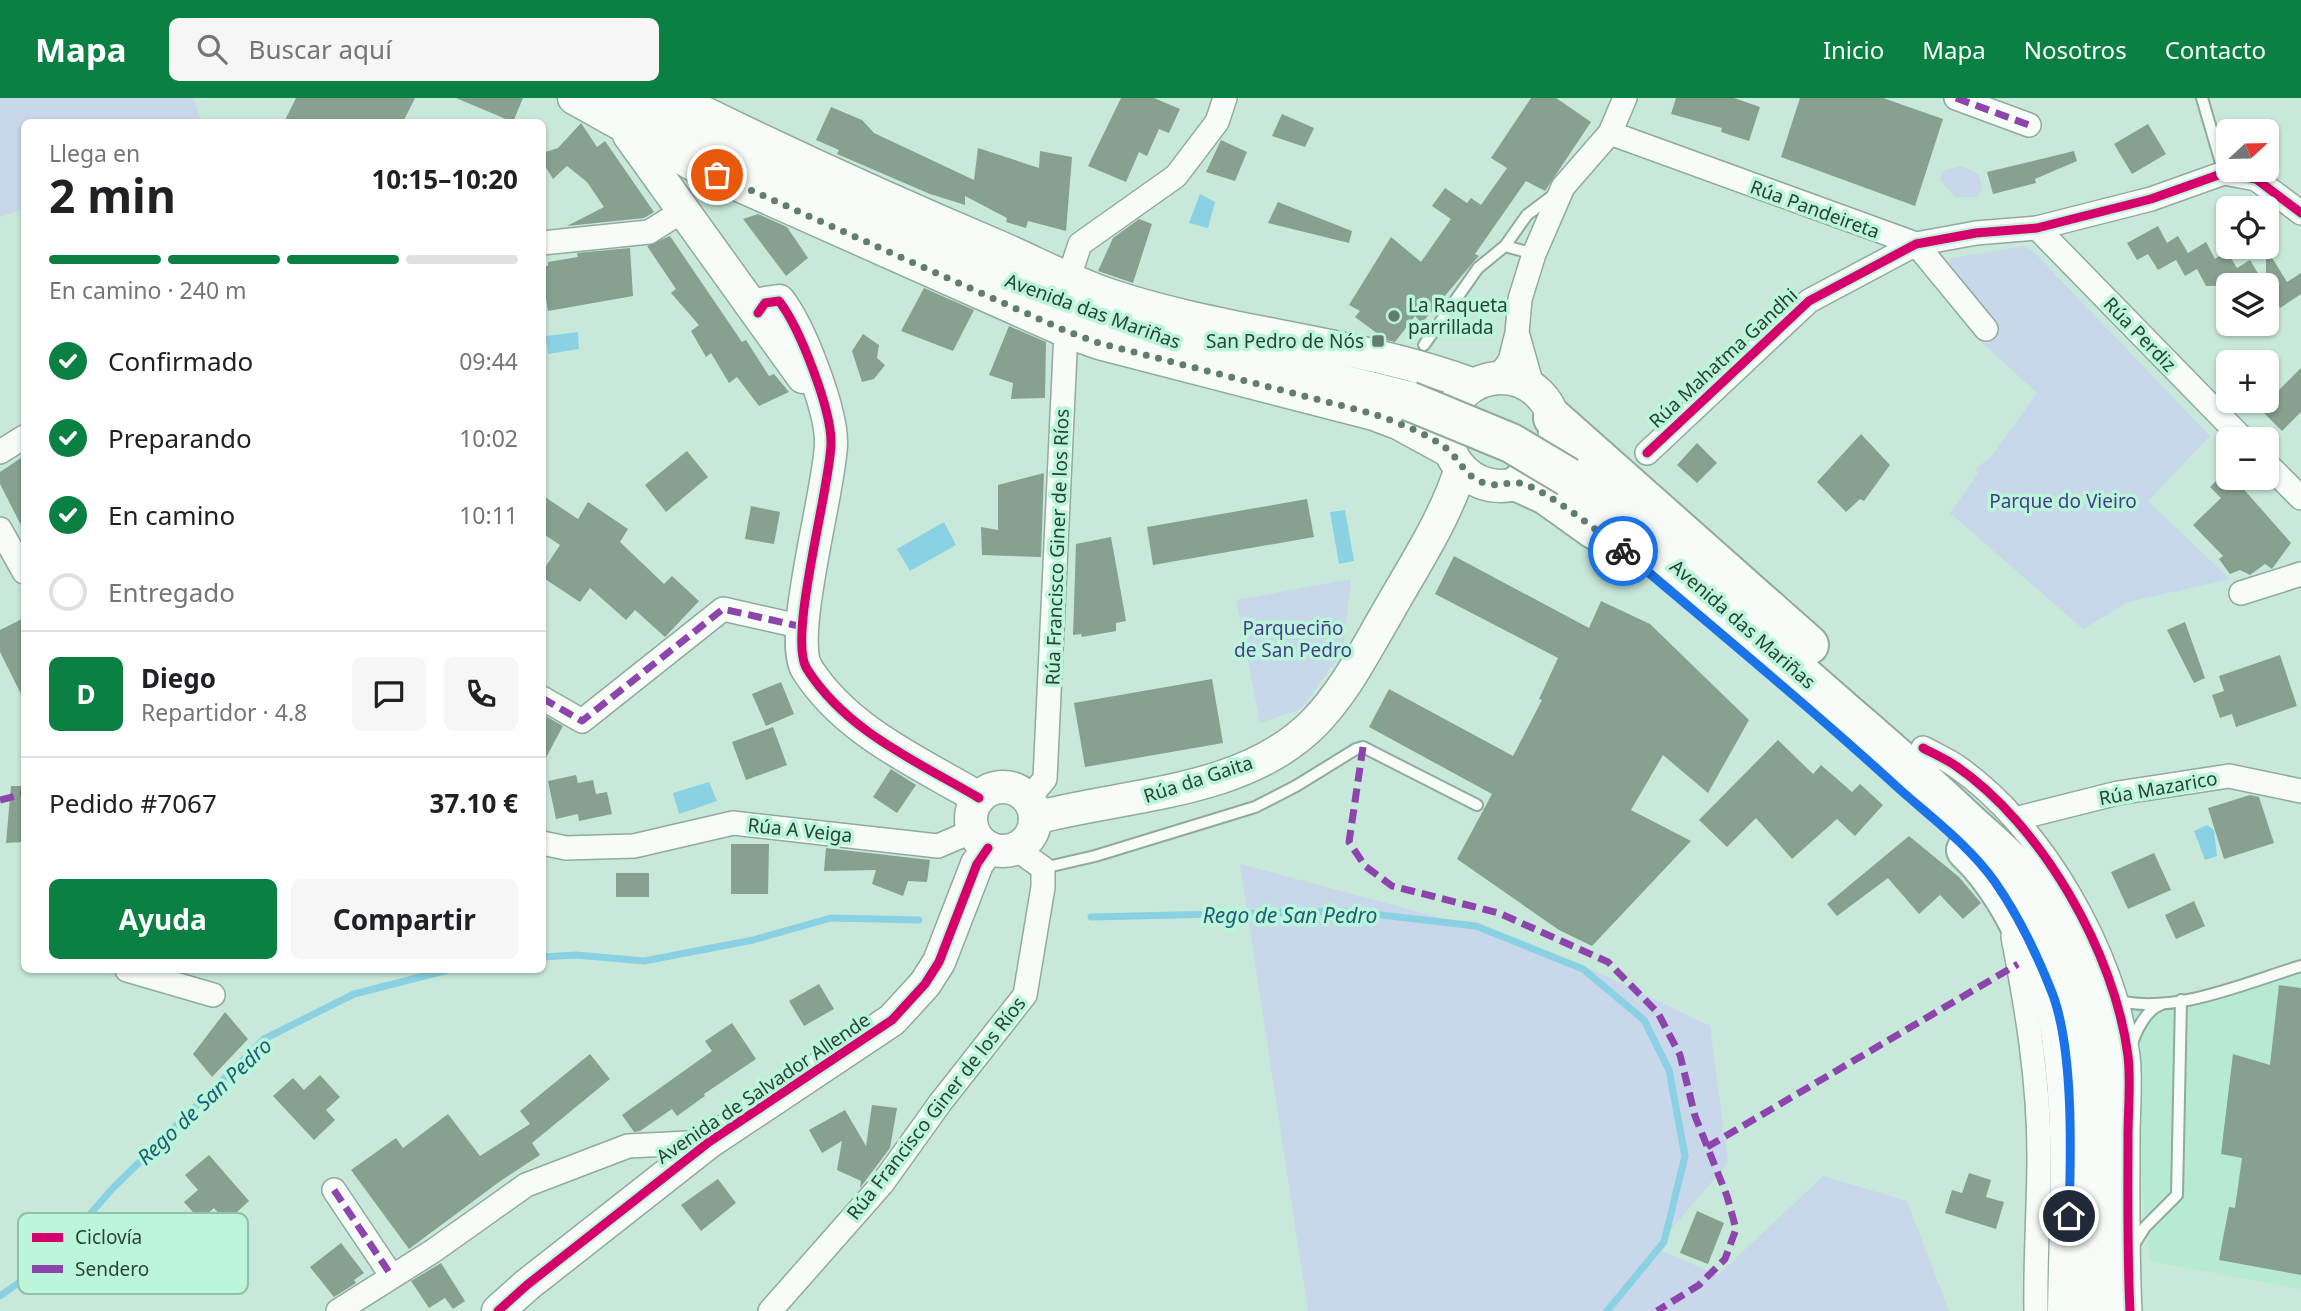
<!DOCTYPE html>
<html lang="es">
<meta charset="utf-8">
<style>
:root{--surface:#fff;--page:#f6f6f6;--text:#202124;--muted:#757577;--line:#e0e0e0;--accent:#0b8043}
body{margin:0;font-family:"Noto Sans",sans-serif;background:var(--page);color:var(--text);height:100vh;display:flex;flex-direction:column;font-size:26px;white-space:nowrap}
*{box-sizing:border-box;margin:0}
p{font-size:23px;color:var(--muted)}
.icon{flex:none;width:38px;height:38px;fill:none;stroke:currentColor;stroke-width:2;stroke-linecap:round;stroke-linejoin:round}
.map{position:relative;flex:1;overflow:hidden}
.side{position:absolute;left:21px;top:21px;width:525px;height:854px;display:flex;flex-direction:column;background:var(--surface);border-radius:10px;box-shadow:0 2px 5px #0004}
.side>*{flex:none}
.needle{width:46px;rotate:68deg}
.tools{position:absolute;left:2216px;top:21px;display:grid;gap:14px}
.tools a{display:grid;place-items:center;width:63px;height:63px;border-radius:10px;background:var(--surface);box-shadow:0 2px 5px #0004;font-size:35px}
.pin{position:absolute;display:grid;place-items:center;width:60px;height:60px;color:#fff;margin:-30px;border:4px solid #fff;border-radius:50%;box-shadow:0 2px 7px #0007}
.courier{position:absolute;display:grid;place-items:center;width:70px;height:70px;margin:-35px;border:5px solid #1a73e8;border-radius:50%;background:#fff;color:#222;box-shadow:0 2px 9px #0007}
.headline em{font-style:normal;font-weight:700}
.headline div{display:flex;flex-direction:column-reverse}
.headline{display:flex;align-items:center;justify-content:space-between;height:119px;padding:0 28px}
h1{font-size:46px;font-weight:700;line-height:52px}
.bar{display:grid;grid-template-columns:repeat(4,1fr);gap:10px 7px;align-content:center;height:84px;padding:0 28px}
.bar i{height:9px;border-radius:5px;background:var(--line)}
.bar .current{background:var(--accent)}
.bar p{grid-column:span 4}
.line{display:flex;align-items:center;gap:18px;padding:0 28px;border-top:2px solid var(--line)}
.line div{flex:1}
.round{display:grid;place-items:center;flex:none;width:74px;height:74px;border-radius:10px;background:var(--page)}
ol{padding:0 28px;list-style:none}
li{display:flex;align-items:center;gap:21px;height:77px}
li p{margin-inline-start:auto}
li .icon{padding:7px;border-radius:50%;background:var(--accent);color:#fff;stroke-width:4}
li:last-child{color:var(--muted)}
li i{width:38px;height:38px;border:4px solid var(--line);border-radius:50%}
.cta{display:flex;gap:14px;margin-top:auto;padding:14px 28px}
.cta a{flex:1;height:80px;border-radius:10px;background:var(--accent);color:#fff;font-size:28px;font-weight:700;line-height:80px;text-align:center}
.cta a+a{background:var(--page);color:var(--text)}
header{display:flex;align-items:center;gap:42px;box-sizing:border-box;height:98px;padding:0 35px;background:var(--accent);color:#fff}
header strong{font-size:33px}
nav{display:flex;gap:38px;margin-inline-start:auto;font-size:24px}
.search{width:490px;height:63px;background:var(--page);display:flex;align-items:center;gap:18px;box-sizing:border-box;padding:0 24px;border-radius:10px;color:var(--muted);font-size:26px}
.map>svg:first-child{display:block}
.built{fill:#b6ead3}
.green{fill:#c8d7e9}
.water{fill:#8ad1e4}
.lines{fill:none;stroke-linecap:round;stroke-linejoin:round}
.stream{stroke:#8ad1e4;stroke-width:7}
.building{fill:#87a08f}
.lane-casing{stroke:#90aa9e;stroke-width:14}
.street-casing{stroke:#90aa9e;stroke-width:26}
.secondary-casing{stroke:#90aa9e;stroke-width:35}
.highway-casing{stroke:#90aa9e;stroke-width:42}
.lane{stroke:#f7fcf9;stroke-width:10}
.street{stroke:#f7fcf9;stroke-width:23}
.secondary{stroke:#f7fcf9;stroke-width:32}
.highway{stroke:#f7fcf9;stroke-width:38}
.highway-bridge-casing{stroke:#90aa9e;stroke-width:42;stroke-linecap:butt}
.highway-bridge{stroke:#f7fcf9;stroke-width:38}
.quiet{stroke:#8e44ad;stroke-width:7;stroke-dasharray:14 7;stroke-linecap:butt}
.cycleway-casing{stroke:#bbf6db;stroke-width:13}
.cycleway{stroke:#d6006c;stroke-width:9}
.done{stroke:#617c70;stroke-width:7;stroke-dasharray:0 12.6}
.route{stroke:#1a73e8;stroke-width:9}
.poi-dot{fill:#617c70;stroke:#bbf6db;stroke-width:2.5}
.labels{text-anchor:middle;dominant-baseline:central;stroke-width:7;stroke-linejoin:round;paint-order:stroke}
.street-label{font-size:19px;fill:#2a4237;stroke:#bbf6db}
.poi-label{font-size:19px;fill:#2a4237;stroke:#bbf6db;text-anchor:start}
.park-label{font-size:19px;fill:#453c8a;stroke:#bbf6db}
.water-label{font-size:21px;font-style:italic;fill:#1a5f76;stroke:#bbf6db}
.key{fill:#bbf6db;stroke:#90c0aa;stroke-width:2}
.key-label{font-size:19px;fill:#2a4237}
</style>
<header>
<strong>Mapa</strong>
<div class="search"><svg class="icon" aria-label="search" viewBox="0 0 24 24"><circle cx="10" cy="10" r="6"/><path d="M15 15l6 6"/></svg>Buscar aquí</div>
<nav><a>Inicio</a><a>Mapa</a><a>Nosotros</a><a>Contacto</a></nav>
</header>
<div class="map">
<svg width="2301" height="1213" viewBox="0 0 2301 1213">
<rect width="100%" height="100%" fill="#c8e9da"/>
<path class="built" d="M2301,874V1191L2150,1163L2122,909Z"/>
<g class="green">
<path d="M0,0H193L202,24H24V111L0,119Z"/>
<path d="M1962,68L1979,76L1982,90L1977,99H1955L1939,81L1946,72Z"/>
<path d="M2024,148L2032,152L2210,338L2148,403L2230,481L2128,504L2083,531L1950,415L1978,376L1975,371L1992,358L2037,295L1978,241L1994,221L1949,179L1946,169L1951,160Z"/>
<path d="M1351,481L1343,553L1301,611L1260,625L1236,502Z"/>
<path d="M1240,766L1453,823L1591,871L1710,928L1728,1065L1655,1150L1718,1177L1823,1078L1907,1103L1949,1213H1308Z"/>
</g>
<g class="water">
<path d="M1200,96L1215,104L1208,130L1189,125Z"/>
<path d="M578,234L579,251L548,256L546,238Z"/>
<path d="M1345,412L1354,463L1339,466L1330,414Z"/>
<path d="M944,424L956,447L910,473L897,451Z"/>
<path d="M709,684L717,703L679,716L673,695Z"/>
<path d="M2207,727L2214,732L2217,758L2205,762L2194,733Z"/>
</g>
<g class="lines">
<g class="stream">
<path d="M1091,819L1346,813L1476,828L1583,871L1644,922L1669,972L1685,1058L1664,1144L1607,1213"/>
<path d="M542,859L576,857L644,863L753,842L831,820L919,822"/>
<path d="M0,1198L48,1164L113,1090L264,941L354,896L448,872"/>
</g>
</g>
<g class="building">
<path d="M296,0H415L403,24H284Z"/>
<path d="M456,0H523L513,24Z"/>
<path d="M1121,0H1154L1180,11L1169,35L1159,31L1147,58L1139,54L1126,84L1088,68Z"/>
<path d="M1531,0H1556L1591,24L1545,93L1526,83L1475,156L1479,158L1476,161L1422,225L1415,218L1395,244L1386,242L1355,219L1360,213L1349,207L1391,139L1421,164L1451,121L1432,108L1445,90L1467,105L1471,100L1481,107L1507,70L1491,60Z"/>
<path d="M1676,0H1734L1760,9L1749,43L1721,34L1722,30L1671,16Z"/>
<path d="M1800,0H1883L1943,21L1915,108L1781,59Z"/>
<path d="M831,9L862,22L874,35L974,82L978,50L1039,70L1040,53L1072,59L1066,133L1028,123L1026,130L1006,124L1007,120L965,98V107L930,96L837,56L839,52L816,42Z"/>
<path d="M1282,16L1314,30L1305,49L1272,38Z"/>
<path d="M581,25L597,49L605,43L654,114L644,120L567,128L604,109L587,84L567,68L553,81L542,63V55L558,50Z"/>
<path d="M2148,26L2166,56L2132,76L2114,46Z"/>
<path d="M1221,42L1247,54L1235,83L1206,74Z"/>
<path d="M2074,53L2077,63L2035,81L2036,85L1993,96L1987,74Z"/>
<path d="M1278,104L1352,133L1349,145L1268,125Z"/>
<path d="M758,116L787,129L808,160L786,178L743,121Z"/>
<path d="M1139,121L1152,126L1133,185L1098,173L1113,140Z"/>
<path d="M2158,128L2167,145L2178,138L2188,155L2206,144L2215,161L2227,153L2237,170L2250,162L2265,187L2206,188L2197,171L2185,178L2176,162L2158,172L2148,156L2137,162L2127,145Z"/>
<path d="M670,138L742,244L746,242L769,278L774,276L789,294L759,308L737,279L729,285L711,255L706,259L691,233L699,227L671,195L676,191L647,148Z"/>
<path d="M630,150L633,198L548,213L542,176V168H548V164L578,159L577,155Z"/>
<path d="M2266,150L2287,184L2301,175V196L2280,210L2266,187Z"/>
<path d="M924,190L974,212L953,253L901,233Z"/>
<path d="M1009,228L1046,244L1045,300L1011,301L1013,285L989,277Z"/>
<path d="M863,236L879,247L877,260L885,267L874,281L862,284L852,253Z"/>
<path d="M2301,270V314L2282,333L2260,311Z"/>
<path d="M1861,336L1890,367L1864,403L1860,401L1846,414L1817,384Z"/>
<path d="M1697,345L1717,365L1697,385L1677,367Z"/>
<path d="M687,353L708,379L666,414L645,387Z"/>
<path d="M24,358V433L0,386V374Z"/>
<path d="M2227,372L2228,380H2234L2291,445L2272,471L2265,466L2250,477L2240,472L2230,476L2219,461L2223,458L2193,427L2221,400L2210,389Z"/>
<path d="M1044,375L1041,459L982,457L981,429L998,432V387Z"/>
<path d="M542,397L578,421L588,404L628,431L620,444L664,486L672,478L699,503L665,539L635,512L626,522L590,490L580,504L542,479V474L560,447L542,435Z"/>
<path d="M1307,401L1314,439L1153,467L1147,429Z"/>
<path d="M751,408L780,414L774,446L745,441Z"/>
<path d="M1111,439L1126,523L1116,525V533L1082,539L1081,536L1073,537L1076,446Z"/>
<path d="M1454,458L1589,530L1601,503L1650,526L1749,622L1708,695L1663,657L1631,712L1691,743L1592,848L1559,832L1457,761L1492,696L1369,629L1389,591L1513,658L1542,602L1539,601L1558,560L1435,496Z"/>
<path d="M24,520V602L0,554V532Z"/>
<path d="M2185,524L2205,580L2194,585L2167,532Z"/>
<path d="M2280,557L2297,608L2236,629L2232,616L2220,620L2212,597L2224,593L2219,578Z"/>
<path d="M1212,581L1223,645L1085,669L1074,605Z"/>
<path d="M781,584L794,616L766,628L752,596Z"/>
<path d="M542,616L563,628L542,667Z"/>
<path d="M773,629L787,667L746,682L732,644Z"/>
<path d="M1778,642L1813,676L1821,667L1852,694L1860,686L1883,707L1855,738L1837,721L1792,761L1756,720L1727,749L1699,722Z"/>
<path d="M891,671L916,687L897,715L873,699Z"/>
<path d="M576,677L578,685L593,682L596,696L607,694L612,716L579,723L578,716L556,721L548,683Z"/>
<path d="M11,688H24V744L6,745Z"/>
<path d="M2250,697L2259,699L2274,745L2224,761L2208,710Z"/>
<path d="M1909,738L1959,779L1981,805L1963,821L1940,797L1919,816L1888,780L1837,818L1827,806Z"/>
<path d="M731,746H769L768,796H731Z"/>
<path d="M826,750L930,762L927,784L908,783L903,798L872,786L876,772L824,773Z"/>
<path d="M2154,755L2171,792L2128,811L2111,774Z"/>
<rect x="616" y="775" width="33" height="24"/>
<path d="M2194,803L2205,828L2176,841L2165,817Z"/>
<path d="M819,886L834,911L804,928L789,903Z"/>
<path d="M2279,887L2301,890V1177L2219,1162L2229,1109L2235,1110L2242,1060L2221,1056L2233,956L2270,967Z"/>
<path d="M225,914L248,941L212,979L193,956Z"/>
<path d="M732,925L756,961L704,996L705,998L677,1018L672,1011L640,1033L634,1034L622,1017L712,953L705,943Z"/>
<path d="M590,956L610,981L532,1045L540,1057L499,1084L409,1151L351,1072L396,1040L403,1050L448,1016L480,1058L530,1026L520,1013Z"/>
<path d="M320,977L340,999L326,1012L335,1022L314,1042L273,998L293,980L304,992Z"/>
<path d="M872,1007L897,1010L890,1050L860,1090L861,1083L837,1072L842,1043L822,1055L809,1032L845,1012L866,1048Z"/>
<path d="M209,1057L249,1103L226,1124L214,1110L200,1122L184,1104L198,1092L185,1077Z"/>
<path d="M1969,1075L1991,1082L1986,1099L2004,1104L1996,1131L1945,1115L1952,1092L1962,1095Z"/>
<path d="M718,1081L736,1105L701,1133L681,1107Z"/>
<path d="M1697,1113L1724,1125L1708,1166L1680,1155Z"/>
<path d="M341,1145L364,1175L354,1182L356,1185L334,1199L310,1169Z"/>
<path d="M441,1165L465,1203L453,1211L445,1200L429,1210L411,1183Z"/>
</g>
<g class="lines">
<defs>
<g id="lane">
<path d="M2202,0L2224,75"/>
<path d="M1505,148L1534,156"/>
<path d="M1424,247L1478,170L1505,148L1527,117L1556,95"/>
<path d="M1043,770L1095,758L1255,709L1296,688L1356,651L1363,649L1477,707"/>
<path d="M2117,902C2172,918 2248,884 2301,868"/>
<path d="M2131,949C2135,934 2146,912 2160,907"/>
<path d="M2133,1148L2145,1129L2177,1097L2181,902"/>
</g>
<g id="street">
<path d="M1956,0L2029,27"/>
<path d="M1610,35L1916,146L1986,231"/>
<path d="M2037,130L2243,341"/>
<path d="M542,145L649,134L684,112"/>
<path d="M1069,179L1080,146L1176,78L1217,24L1225,0"/>
<path d="M1518,238L1533,291"/>
<path d="M1497,280L1510,263L1517,235L1520,201L1534,156L1563,89L1610,35L1625,0"/>
<path d="M0,354L24,339"/>
<path d="M1647,355L1809,203L1916,146L1976,135L2037,130L2151,101L2224,75L2256,81L2301,115"/>
<path d="M2266,365L2301,400"/>
<path d="M0,431L24,474"/>
<path d="M2241,495L2301,476"/>
<path d="M542,600L582,623L723,511L803,529"/>
<path d="M1923,650C1934,656 1946,661 1956,668C2042,727 2115,855 2128,958C2131,984 2128,1012 2128,1038C2128,1096 2127,1155 2130,1213"/>
<path d="M1028,701L1045,681L1066,233"/>
<path d="M2015,721L2118,695L2229,678L2301,693"/>
<path d="M542,745L566,750L634,748L733,725L938,748L973,733"/>
<path d="M2013,839C2027,911 2039,983 2039,1057C2039,1109 2035,1161 2036,1213"/>
<path d="M127,872L213,897"/>
<path d="M334,1092L391,1177"/>
<path d="M338,1213L433,1153L526,1087L628,1048L709,1044"/>
<path d="M770,1213L882,1086L940,1005L1025,897L1043,789V770L1016,751"/>
</g>
<g id="secondary">
<path d="M574,0L696,68L1066,233L1099,245L1374,316L1398,325L1451,354"/>
<path d="M674,0C781,53 888,102 997,148C1034,164 1071,184 1109,197C1228,237 1357,243 1474,287"/>
<path d="M629,37L803,279"/>
<path d="M758,215L765,205L779,203C800,230 832,313 831,346C830,391 787,541 807,571C846,633 918,664 979,700"/>
<circle cx="1501" cy="334" r="54"/>
<circle cx="1003" cy="721" r="32"/>
<path d="M1035,720C1125,696 1243,696 1313,626C1345,594 1366,551 1389,512C1415,466 1445,421 1461,370"/>
<path d="M498,1213L527,1187L709,1044L892,922L925,886L939,864L977,766L988,750"/>
</g>
<g id="highway">
<path d="M620,0L691,36L989,175L1048,200L1172,243L1409,303"/>
<path d="M1553,320L1809,547"/>
<path d="M1568,379C1664,452 1753,534 1844,613C1886,649 1927,685 1967,723C1988,742 2011,761 2028,782C2056,816 2075,859 2088,900C2119,1001 2098,1110 2101,1213"/>
<path d="M1520,385L1546,397L1595,432"/>
<path d="M1966,752C2007,790 2027,844 2052,893"/>
<path d="M2046,869C2078,981 2069,1098 2067,1213"/>
</g>
</defs>
<use href="#lane" class="lane-casing"/>
<use href="#street" class="street-casing"/>
<use href="#secondary" class="secondary-casing"/>
<use href="#highway" class="highway-casing"/>
<use href="#lane" class="lane"/>
<use href="#street" class="street"/>
<use href="#secondary" class="secondary"/>
<use href="#highway" class="highway"/>
<defs>
<path id="highway-bridge" d="M1409,303L1511,345L1568,379"/>
</defs>
<use href="#highway-bridge" class="highway-bridge-casing"/>
<use href="#highway-bridge" class="highway-bridge"/>
<g class="quiet">
<path d="M1956,0L2029,27"/>
<path d="M542,600L582,623L723,511L803,529"/>
<path d="M1363,649L1349,744L1365,768L1392,788L1499,815L1608,864L1658,915L1680,957L1695,1018L1727,1098L1736,1131L1725,1161L1699,1187L1657,1213"/>
<path d="M0,702L24,696"/>
<path d="M1707,1049L2018,866"/>
<path d="M334,1092L391,1177"/>
</g>
<defs>
<g id="cycleway">
<path d="M758,215L765,205L779,203C800,230 832,313 831,346C830,391 787,541 807,571C846,633 918,664 979,700"/>
<path d="M1647,355L1809,203L1916,146L1976,135L2037,130L2151,101L2224,75L2256,81L2301,115"/>
<path d="M1923,650C1934,656 1946,661 1956,668C2042,727 2115,855 2128,958C2131,984 2128,1012 2128,1038C2128,1096 2127,1155 2130,1213"/>
<path d="M498,1213L527,1187L709,1044L892,922L925,886L939,864L977,766L988,750"/>
</g>
</defs>
<use href="#cycleway" class="cycleway-casing"/>
<use href="#cycleway" class="cycleway"/>
</g>
<g class="lines">
<path class="done" d="M717,77L1066,233L1099,245L1374,316C1398,325 1427,335 1447,351C1459,361 1463,374 1477,382C1494,391 1503,384 1519,385C1539,386 1606,439 1623,453"/>
<path class="route" d="M1623,453C1715,531 1808,607 1896,688C1929,718 1969,747 1995,784C2016,814 2037,857 2051,892C2074,948 2071,1056 2069,1118"/>
</g>
<g class="poi-dot">
<circle cx="1394" cy="218" r="7"/>
<rect x="1371" y="236" width="14" height="14" rx="3.5"/>
</g>
<g class="labels">
<g class="street-label">
<text transform="translate(1815 111) rotate(20)">Rúa Pandeireta</text>
<text transform="translate(1093 213) rotate(20)">Avenida das Mariñas</text>
<text transform="translate(2140 236) rotate(46)">Rúa Perdiz</text>
<text transform="translate(1723 260) rotate(-43)">Rúa Mahatma Gandhi</text>
<text transform="translate(1057 449) rotate(-88)">Rúa Francisco Giner de los Ríos</text>
<text transform="translate(1743 526) rotate(41)">Avenida das Mariñas</text>
<text transform="translate(1198 681) rotate(-18)">Rúa da Gaita</text>
<text transform="translate(2158 690) rotate(-10)">Rúa Mazarico</text>
<text transform="translate(800 732) rotate(6)">Rúa A Veiga</text>
<text transform="translate(763 990) rotate(-34)">Avenida de Salvador Allende</text>
<text transform="translate(936 1010) rotate(-52)">Rúa Francisco Giner de los Ríos</text>
</g>
<g class="poi-label">
<text x="1408" y="207">La Raqueta<tspan x="1408" dy="22">parrillada</tspan></text>
<text x="1364" y="243" text-anchor="end">San Pedro de Nós</text>
</g>
<g class="park-label">
<text x="2063" y="403">Parque do Vieiro</text>
<text x="1293" y="530">Parqueciño<tspan x="1293" dy="22">de San Pedro</tspan></text>
</g>
<g class="water-label">
<text x="1290" y="817">Rego de San Pedro</text>
<text transform="translate(204 1003) rotate(-43)">Rego de San Pedro</text>
</g>
</g>
<rect x="18" y="1115" width="230" height="81" rx="10" class="key"/>
<rect x="32" y="1135" width="31" height="9" fill="#d6006c"/>
<rect x="32" y="1167" width="31" height="8" fill="#8e44ad"/>
<g class="key-label">
<text x="75" y="1146">Ciclovía</text>
<text x="75" y="1178">Sendero</text>
</g>
</svg>
<div class="tools">
<a><svg class="needle" viewBox="-14 -14 28 28"><path d="M0-13l5 13h-10z" fill="#e53935"/><path d="M0 13l5-13h-10z" fill="#757577"/></svg></a>
<a><svg class="icon" aria-label="locate" viewBox="0 0 24 24"><circle cx="12" cy="12" r="6"/><path d="M12 2v4M12 18v4M2 12h4M18 12h4"/></svg></a>
<a><svg class="icon" aria-label="layers" viewBox="0 0 24 24"><path d="M12 4l9 5-9 5-9-5zM3 14l9 5 9-5"/></svg></a>
<a>+</a>
<a>−</a>
</div>
<div class="pin" style="left:717px;top:77px;background:#ea580c"><svg class="icon" aria-label="bag" viewBox="0 0 24 24"><path d="M5 8h14l-1 12H6zM9 8a3 3 0 0 1 6 0"/></svg></div>
<div class="pin" style="left:2069px;top:1118px;background:#1f2937"><svg class="icon" aria-label="home" viewBox="0 0 24 24"><path d="M3 11l9-7 9 7M6 9v11h12V9"/></svg></div>
<div class="courier" style="left:1623px;top:453px"><svg class="icon" aria-label="bike" viewBox="0 0 24 24"><circle cx="6" cy="16" r="4"/><circle cx="18" cy="16" r="4"/><path d="M6 16l4-8h5l3 8M10 8l3 8H6M13 5h3"/></svg></div>
<section class="side">
<div class="headline"><div><h1>2 min</h1><p>Llega en</p></div><em>10:15–10:20</em></div>
<div class="bar"><i class="current"></i><i class="current"></i><i class="current"></i><i></i><p>En camino · 240 m</p></div>
<ol>
<li><svg class="icon" aria-label="check" viewBox="0 0 24 24"><path d="M5 12l5 5 9-10"/></svg>Confirmado<p>09:44</p></li>
<li><svg class="icon" aria-label="check" viewBox="0 0 24 24"><path d="M5 12l5 5 9-10"/></svg>Preparando<p>10:02</p></li>
<li><svg class="icon" aria-label="check" viewBox="0 0 24 24"><path d="M5 12l5 5 9-10"/></svg>En camino<p>10:11</p></li>
<li><i></i>Entregado</li>
</ol>
<div class="line" style="height:126px"><b class="round" style="background:var(--accent);color:#fff">D</b><div><b>Diego</b><p>Repartidor · 4.8</p></div><a class="round"><svg class="icon" aria-label="chat" viewBox="0 0 24 24"><path d="M4 5h16v11H9l-5 4z"/></svg></a><a class="round"><svg class="icon" aria-label="phone" viewBox="0 0 24 24"><path d="M5 4h4l2 5-3 2q2 4 5 5l2-3 5 2v4C11 20 4 13 5 4z"/></svg></a></div>
<div class="line" style="height:91px"><div>Pedido #7067</div><b>37.10 €</b></div>
<div class="cta"><a>Ayuda</a><a>Compartir</a></div>
</section>
</div>
